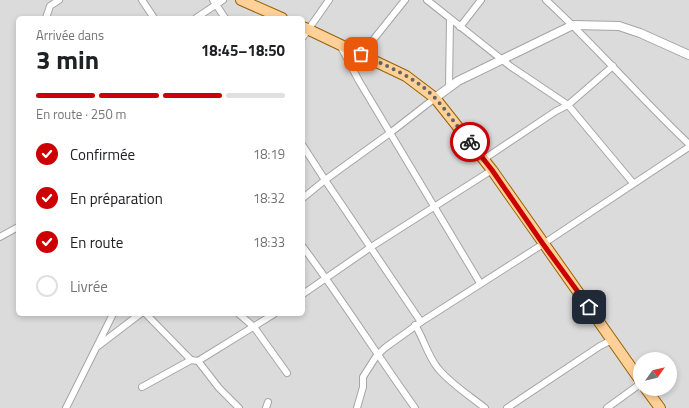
<!DOCTYPE html>
<html lang="fr">
<meta charset="utf-8">
<style>
:root{--surface:#fff;--page:#f2f2f2;--text:#202124;--muted:#757577;--line:#e0e0e0;--accent:#cc0003}
body{margin:0;font-family:"Titillium Web",sans-serif;background:var(--page);color:var(--text);height:100vh;display:flex;flex-direction:column;font-size:15px;white-space:nowrap}
*{box-sizing:border-box;margin:0}
p{font-size:13px;color:var(--muted)}
.icon{flex:none;width:22px;height:22px;fill:none;stroke:currentColor;stroke-width:2;stroke-linecap:round;stroke-linejoin:round}
.map{position:relative;flex:1;overflow:hidden}
.side{position:absolute;left:16px;top:16px;width:289px;height:300px;display:flex;flex-direction:column;background:var(--surface);border-radius:6px;box-shadow:0 2px 6px #0003}
.side>*{flex:none}
.needle{width:26px;rotate:56deg}
.controls{position:absolute;left:633px;top:352px;display:grid;gap:8px}
.controls a{display:grid;place-items:center;width:44px;height:44px;border-radius:50%;background:var(--surface);box-shadow:0 2px 6px #0003;font-size:20px}
.pin{position:absolute;display:grid;place-items:center;width:34px;height:34px;color:#fff;margin:-17px;border-radius:8px;box-shadow:0 2px 6px #0006}
.courier{position:absolute;display:grid;place-items:center;width:40px;height:40px;margin:-20px;border:3px solid #cc0003;border-radius:50%;background:#fff;color:#222;box-shadow:0 1px 5px #0007}
.summary em{font-style:normal;font-weight:700}
.summary div{display:flex;flex-direction:column-reverse}
.summary{display:flex;align-items:center;justify-content:space-between;height:68px;padding:0 20px}
h1{font-size:26px;font-weight:700;line-height:30px}
.bar{display:grid;grid-template-columns:repeat(4,1fr);gap:6px 4px;align-content:center;height:48px;padding:0 20px}
.bar i{height:5px;border-radius:3px;background:var(--line)}
.bar .active{background:var(--accent)}
.bar p{grid-column:span 4}
ol{padding:0 20px;list-style:none}
li{display:flex;align-items:center;gap:12px;height:44px}
li p{margin-inline-start:auto}
li .icon{padding:4px;border-radius:50%;background:var(--accent);color:#fff;stroke-width:4}
li:last-child{color:var(--muted)}
li i{width:22px;height:22px;border:2px solid var(--line);border-radius:50%}
.map>svg:first-child{display:block}
.residential{fill:#dcdbdb;fill-rule:evenodd}
.lines{fill:none;stroke-linecap:round;stroke-linejoin:round}
.minor-casing{stroke:#a5a5a5;stroke-width:8}
.tertiary-casing{stroke:#a5a5a5;stroke-width:10}
.primary-casing{stroke:#986300;stroke-width:12}
.minor{stroke:#fff;stroke-width:6}
.tertiary{stroke:#fff;stroke-width:8}
.primary{stroke:#ffd199;stroke-width:10}
.done{stroke:#686663;stroke-width:4;stroke-dasharray:0 7.2}
.route{stroke:#cc0003;stroke-width:5}
</style>
<div class="map">
<svg width="689" height="408" viewBox="0 0 689 408">
<rect width="100%" height="100%" fill="#f0ebe3"/>
<path class="residential" d="M0,0H689V408H0ZM18,18H303V314H18ZM640,359H670V389H640Z"/>
<g class="lines">
<defs>
<g id="minor">
<path d="M142,0L154,18"/>
<path d="M213,0L225,18"/>
<path d="M427,0L510,66L568,105L633,183"/>
<path d="M546,0C596,46 640,98 689,144"/>
<path d="M46,18L50,6L59,0"/>
<path d="M196,18L223,0"/>
<path d="M460,27L481,0"/>
<path d="M303,37L329,0"/>
<path d="M340,45L359,81L480,283"/>
<path d="M361,55L405,0"/>
<path d="M449,87L450,19"/>
<path d="M303,146L325,180L421,322"/>
<path d="M484,159L556,111L568,105L613,66"/>
<path d="M303,198L325,180L390,133L435,98"/>
<path d="M0,237L18,227"/>
<path d="M303,247C342,299 377,355 415,408"/>
<path d="M303,294L371,247L492,170"/>
<path d="M146,314L191,360"/>
<path d="M239,314L254,327L287,373"/>
<path d="M415,325C424,339 427,354 437,367C448,382 470,396 485,408"/>
<path d="M98,346L140,314"/>
<path d="M198,361L219,388L239,408"/>
<path d="M142,387L191,360L198,361L274,314"/>
<path d="M66,408L113,314"/>
<path d="M266,408L268,402"/>
<path d="M357,408L363,387V377L377,355L386,347L421,322L543,244L689,147"/>
<path d="M507,408L600,346L612,340"/>
<path d="M607,408L640,384"/>
</g>
<path id="tertiary" d="M435,98L458,81L573,25L619,26L640,33L689,55"/>
<g id="primary">
<path d="M241,0L282,18"/>
<path d="M303,27L406,76L435,98L492,170L640,380"/>
<path d="M646,389L660,408"/>
</g>
</defs>
<use href="#minor" class="minor-casing"/>
<use href="#tertiary" class="tertiary-casing"/>
<use href="#primary" class="primary-casing"/>
<use href="#minor" class="minor"/>
<use href="#tertiary" class="tertiary"/>
<use href="#primary" class="primary"/>
</g>
<g class="lines">
<path class="done" d="M361,54C386,66 416,77 435,98C448,112 458,128 470,142"/>
<path class="route" d="M470,142L492,170L543,244L589,307"/>
</g>
</svg>
<div class="controls">
<a><svg class="needle" viewBox="-14 -14 28 28"><path d="M0-13l5 13h-10z" fill="#e53935"/><path d="M0 13l5-13h-10z" fill="#757577"/></svg></a>
</div>
<div class="pin" style="left:361px;top:54px;background:#ea580c"><svg class="icon" aria-label="bag" viewBox="0 0 24 24"><path d="M5 8h14l-1 12H6zM9 8a3 3 0 0 1 6 0"/></svg></div>
<div class="pin" style="left:589px;top:307px;background:#1f2937"><svg class="icon" aria-label="home" viewBox="0 0 24 24"><path d="M3 11l9-7 9 7M6 9v11h12V9"/></svg></div>
<div class="courier" style="left:470px;top:142px"><svg class="icon" aria-label="bike" viewBox="0 0 24 24"><circle cx="6" cy="16" r="4"/><circle cx="18" cy="16" r="4"/><path d="M6 16l4-8h5l3 8M10 8l3 8H6M13 5h3"/></svg></div>
<section class="side">
<div class="summary"><div><h1>3 min</h1><p>Arrivée dans</p></div><em>18:45–18:50</em></div>
<div class="bar"><i class="active"></i><i class="active"></i><i class="active"></i><i></i><p>En route · 250 m</p></div>
<ol>
<li><svg class="icon" aria-label="check" viewBox="0 0 24 24"><path d="M5 12l5 5 9-10"/></svg>Confirmée<p>18:19</p></li>
<li><svg class="icon" aria-label="check" viewBox="0 0 24 24"><path d="M5 12l5 5 9-10"/></svg>En préparation<p>18:32</p></li>
<li><svg class="icon" aria-label="check" viewBox="0 0 24 24"><path d="M5 12l5 5 9-10"/></svg>En route<p>18:33</p></li>
<li><i></i>Livrée</li>
</ol>
</section>
</div>
